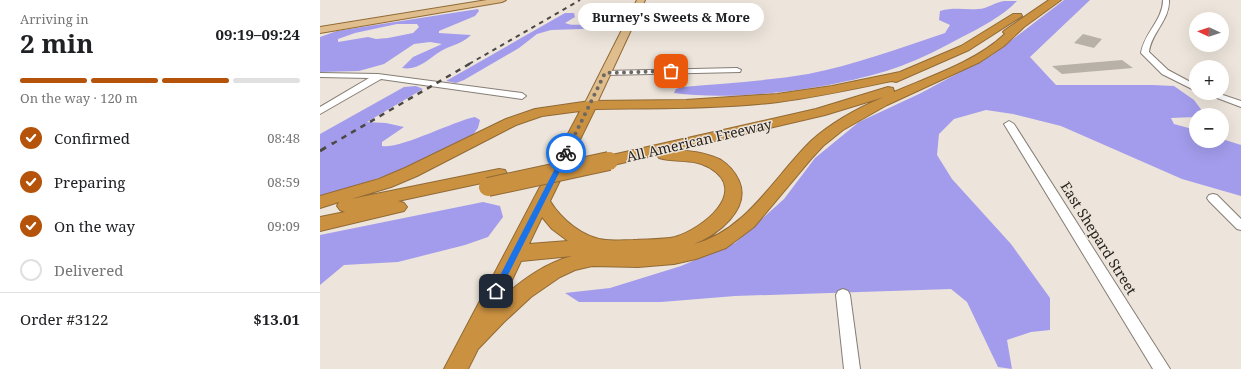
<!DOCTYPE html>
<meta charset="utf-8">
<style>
:root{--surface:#fff;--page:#f2f2f2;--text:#202124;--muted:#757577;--line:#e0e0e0;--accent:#b45309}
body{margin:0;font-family:"Noto Serif",serif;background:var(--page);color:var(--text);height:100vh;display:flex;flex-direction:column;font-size:15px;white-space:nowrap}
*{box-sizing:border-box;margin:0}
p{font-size:13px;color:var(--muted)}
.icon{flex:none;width:22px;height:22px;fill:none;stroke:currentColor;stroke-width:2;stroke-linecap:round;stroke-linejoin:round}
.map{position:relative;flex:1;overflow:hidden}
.details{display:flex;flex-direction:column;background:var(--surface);width:320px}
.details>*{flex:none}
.needle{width:26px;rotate:273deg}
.controls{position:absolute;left:869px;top:12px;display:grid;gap:8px}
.controls a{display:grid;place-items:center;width:40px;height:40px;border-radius:50%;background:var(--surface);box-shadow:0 4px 16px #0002;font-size:20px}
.pin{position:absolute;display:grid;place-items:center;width:34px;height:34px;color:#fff;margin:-17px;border-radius:8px;box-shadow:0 2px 6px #0006}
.courier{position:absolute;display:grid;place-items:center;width:40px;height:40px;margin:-20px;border:3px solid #1a73e8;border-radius:50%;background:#fff;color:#222;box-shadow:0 1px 5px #0007}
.bubble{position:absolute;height:28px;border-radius:14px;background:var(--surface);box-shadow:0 4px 16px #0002;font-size:13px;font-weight:700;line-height:28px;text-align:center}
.overview em{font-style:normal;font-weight:700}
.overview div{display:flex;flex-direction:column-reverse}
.overview{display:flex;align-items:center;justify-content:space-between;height:68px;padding:0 20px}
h1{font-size:26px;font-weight:700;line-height:30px}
.bar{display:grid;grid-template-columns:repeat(4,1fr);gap:6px 4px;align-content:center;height:48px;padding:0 20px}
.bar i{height:5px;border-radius:3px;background:var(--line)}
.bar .selected{background:var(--accent)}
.bar p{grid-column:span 4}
.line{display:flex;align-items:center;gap:10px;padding:0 20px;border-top:1px solid var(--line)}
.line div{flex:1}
ol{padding:0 20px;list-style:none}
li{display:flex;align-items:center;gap:12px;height:44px}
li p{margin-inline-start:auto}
li .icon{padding:4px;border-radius:50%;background:var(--accent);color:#fff;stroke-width:4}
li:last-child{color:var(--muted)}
li i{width:22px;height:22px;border:2px solid var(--line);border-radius:50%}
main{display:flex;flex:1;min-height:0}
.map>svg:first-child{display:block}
.forest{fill:#a39cec;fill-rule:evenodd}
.building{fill:#b8b1a7}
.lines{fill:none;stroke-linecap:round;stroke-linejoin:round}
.minor-casing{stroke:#857d75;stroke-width:2}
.major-casing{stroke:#916a35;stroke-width:2}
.highway-casing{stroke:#916a35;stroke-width:2}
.minor{fill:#fff;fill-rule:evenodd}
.major{fill:#dfbd8d;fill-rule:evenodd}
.highway{fill:#ca9141;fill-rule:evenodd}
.rail-far2{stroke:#4c4843;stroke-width:2;stroke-dasharray:4.5 4.5;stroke-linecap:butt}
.rail-far1{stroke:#4c4843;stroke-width:2.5;stroke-dasharray:5.5 5.5;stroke-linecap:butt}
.rail{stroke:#4c4843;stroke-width:3;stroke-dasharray:7 7;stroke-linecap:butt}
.highway-bridge-casing{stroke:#916a35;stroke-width:20;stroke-linecap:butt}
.highway-bridge{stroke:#ca9141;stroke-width:18}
.route{fill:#1a73e8}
.done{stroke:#6c6761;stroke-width:4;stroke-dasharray:0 7.2}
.labels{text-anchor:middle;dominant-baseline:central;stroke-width:3;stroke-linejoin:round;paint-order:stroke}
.street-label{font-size:14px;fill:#26231f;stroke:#ede5db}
</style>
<main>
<section class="details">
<div class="overview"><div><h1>2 min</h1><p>Arriving in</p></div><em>09:19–09:24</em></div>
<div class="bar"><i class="selected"></i><i class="selected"></i><i class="selected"></i><i></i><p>On the way · 120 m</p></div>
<ol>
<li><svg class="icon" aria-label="check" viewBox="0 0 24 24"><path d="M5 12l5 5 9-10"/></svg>Confirmed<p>08:48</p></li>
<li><svg class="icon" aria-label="check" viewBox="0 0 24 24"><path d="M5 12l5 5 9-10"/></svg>Preparing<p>08:59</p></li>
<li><svg class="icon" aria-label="check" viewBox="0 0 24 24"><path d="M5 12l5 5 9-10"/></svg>On the way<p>09:09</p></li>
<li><i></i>Delivered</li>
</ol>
<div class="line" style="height:52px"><div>Order #3122</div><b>$13.01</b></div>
</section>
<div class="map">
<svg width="921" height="369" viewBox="0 0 921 369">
<rect width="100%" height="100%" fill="#ede5db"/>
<g class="forest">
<path d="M744,0H770L710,57L736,85H833L854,86L874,100L883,112L875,117L851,118L854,124L876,130V141H902V139L921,145V196L862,179L741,126L693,114L666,110L634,119L619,134L617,155L632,179L691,244L730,298V330L711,332L687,340L692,369L678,367L647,302L631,289L415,296L341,302H259L245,293L290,288L361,266L415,243L464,199L495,158L539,122L601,93L672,55Z"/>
<path d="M684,1H697C683,16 660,28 642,37C622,48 602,58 581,66C520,88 419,102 354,93L356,89L363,87C405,83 447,81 488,74C534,65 580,48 625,33L630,25L619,20L620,11C634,7 645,10 658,9C667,9 675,2 684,1Z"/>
<path d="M158,9L159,11L155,16L119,31V33L151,35C142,44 131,45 121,51C108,59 98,71 82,68L93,57L122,44L110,42L94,44L64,64L39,71L0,72V37L17,31ZM77,24H97L99,27L93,33L68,38L56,39L48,37L18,42V39L35,33Z"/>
<path d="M245,13H254L255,17L245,23C256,28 279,21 293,22L294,26L292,28L231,30L217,34L199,48L144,80L136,83L126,81Z"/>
<path d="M96,86L103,89L47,122L66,123L84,127L62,142V146C81,149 131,122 155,117L160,120L158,128L152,136L77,172L0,197V134L84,87Z"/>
<path d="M163,202L180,206L183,217L168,237L145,245L78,262L24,265L0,285V235Z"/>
</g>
<g class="building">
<path d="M763,34L782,39L774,48L754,43Z"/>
<path d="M802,60L813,68L742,74L732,66Z"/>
</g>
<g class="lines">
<defs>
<g id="minor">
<path d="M843,0H849C850,20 831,33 829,52L848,70L876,85V91L842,74L821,53C824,33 843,20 843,0Z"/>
<path d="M417,68L421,70L420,72L285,75L281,73L285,71Z"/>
<path d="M0,73L58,74L202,93L206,96L202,99L61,79L0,114V107L49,78L0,77Z"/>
<path d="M884,93H897L921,101V107Z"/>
<path d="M689,121L694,124L850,369H833L684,124Z"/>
<path d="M893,194L897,195L921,219V230L917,229L889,201L887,198L889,195Z"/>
<path d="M523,289L528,291L530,295L540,369H524L516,295L518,291Z"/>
</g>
<g id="major">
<path d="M167,0H186L182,2L0,33V27Z"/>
<path d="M317,0H325L276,105L274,107H266L264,105Z"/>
</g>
<path id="highway" d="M729,0H741L704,27L684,46L660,62L567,105L523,130L503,146L491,159L434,227L406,248L376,259L354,264L318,267L272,266L255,270L240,277L211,297L184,322L158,349L148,369H124L260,111L222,116L196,125L97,176L71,187L31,199L179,169L185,170L187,174L185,178L78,201L84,203L87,207L84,211L0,231V217L25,212L20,210L17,206L19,202L0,208V196L59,179L85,168L186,119L215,109L270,101L366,100L457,94L512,86L580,72L641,46L693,14H701L702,16L649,50L576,82L572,81C534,89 497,97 458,102C398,109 336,108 275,109L230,201C241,219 263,238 286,240C295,241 304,240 313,240C327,239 342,240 355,237C382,229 430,192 390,168C374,158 356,163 339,158L337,155L289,166L283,165L281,161L283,157L496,109L568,87L573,88L574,92C611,76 655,62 685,34L683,32L685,30ZM564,97C538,108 512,122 491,141C454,177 427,230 374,244C398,235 431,209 419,181C415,172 409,165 401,160C388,153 371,151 356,150L505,115ZM222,217L232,229L248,241L209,244ZM252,256C226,263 205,278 185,295L201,261Z"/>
</defs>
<use href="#minor" class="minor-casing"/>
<use href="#major" class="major-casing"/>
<use href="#highway" class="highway-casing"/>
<use href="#minor" class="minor"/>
<use href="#major" class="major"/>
<use href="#highway" class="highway"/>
<path class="rail-far2" d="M149,64L260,0"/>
<path class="rail-far1" d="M12,144L151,63"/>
<path class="rail" d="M0,151L13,143"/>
<defs>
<path id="highway-bridge" d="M168,187L289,161"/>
</defs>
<use href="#highway-bridge" class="highway-bridge-casing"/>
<use href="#highway-bridge" class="highway-bridge"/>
</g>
<path class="route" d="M246,151L249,153L180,291L176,295L174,294L172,291L243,153Z"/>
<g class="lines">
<path class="done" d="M246,153L285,73L351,71"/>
</g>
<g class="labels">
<g class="street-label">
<text transform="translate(379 140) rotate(-13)">All American Freeway</text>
<text transform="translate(779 238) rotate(58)">East Shepard Street</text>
</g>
</g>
</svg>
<div class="controls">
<a><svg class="needle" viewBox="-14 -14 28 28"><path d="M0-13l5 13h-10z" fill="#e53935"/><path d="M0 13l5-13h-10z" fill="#757577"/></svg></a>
<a>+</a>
<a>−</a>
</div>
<div class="pin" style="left:351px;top:71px;background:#ea580c"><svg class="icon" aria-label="bag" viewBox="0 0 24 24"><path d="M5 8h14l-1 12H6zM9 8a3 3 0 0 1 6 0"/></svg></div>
<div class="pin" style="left:176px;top:291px;background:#1f2937"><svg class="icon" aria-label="home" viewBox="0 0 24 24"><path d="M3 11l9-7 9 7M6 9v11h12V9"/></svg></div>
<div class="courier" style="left:246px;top:153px"><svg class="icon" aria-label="bike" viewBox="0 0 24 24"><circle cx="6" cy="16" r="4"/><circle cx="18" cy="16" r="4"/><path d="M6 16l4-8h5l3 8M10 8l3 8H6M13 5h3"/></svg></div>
<div class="bubble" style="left:258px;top:3px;width:186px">Burney's Sweets &amp; More</div>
</div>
</main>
